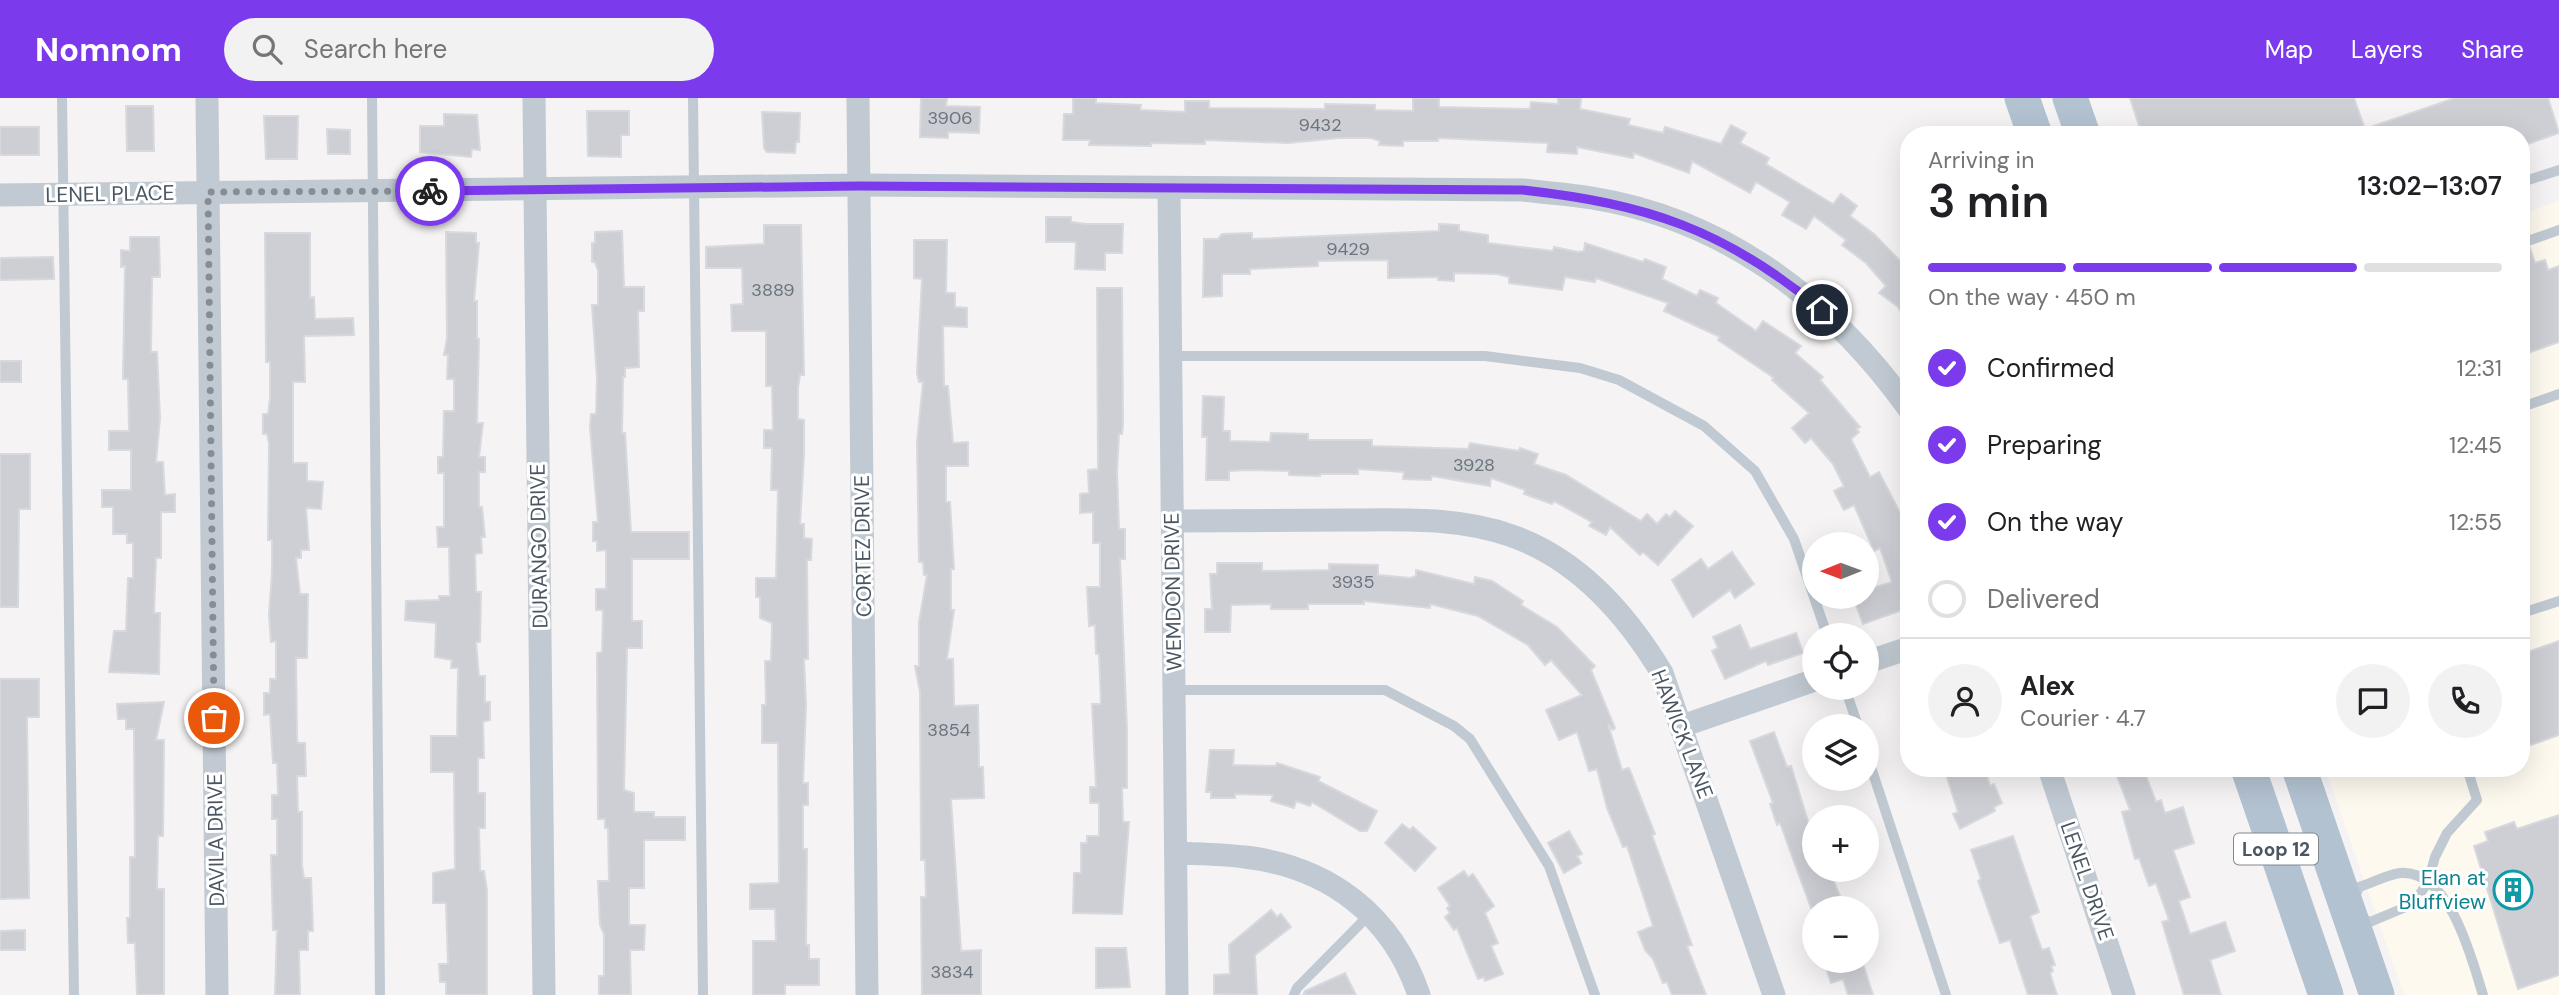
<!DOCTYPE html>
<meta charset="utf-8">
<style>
:root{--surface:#fff;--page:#f2f2f2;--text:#202124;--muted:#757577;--line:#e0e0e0;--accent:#7c3aed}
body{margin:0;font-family:"DM Sans",sans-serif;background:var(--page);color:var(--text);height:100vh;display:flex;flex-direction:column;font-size:26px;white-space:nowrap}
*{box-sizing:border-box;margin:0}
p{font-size:23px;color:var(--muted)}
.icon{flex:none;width:38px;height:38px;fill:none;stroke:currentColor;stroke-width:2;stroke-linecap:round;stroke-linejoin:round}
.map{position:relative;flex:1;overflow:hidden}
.details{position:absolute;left:1900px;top:28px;width:630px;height:651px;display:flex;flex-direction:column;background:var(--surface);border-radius:28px;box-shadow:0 7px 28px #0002}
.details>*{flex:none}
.needle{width:46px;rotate:269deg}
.tools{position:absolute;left:1802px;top:434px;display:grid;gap:14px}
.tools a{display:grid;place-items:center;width:77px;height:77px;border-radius:50%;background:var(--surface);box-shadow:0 7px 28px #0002;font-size:35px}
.pin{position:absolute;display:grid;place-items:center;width:60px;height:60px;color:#fff;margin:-30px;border:4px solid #fff;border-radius:50%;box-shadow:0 2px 7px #0007}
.courier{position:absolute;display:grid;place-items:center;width:70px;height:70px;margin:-35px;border:5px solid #7c3aed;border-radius:50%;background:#fff;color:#222;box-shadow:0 2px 9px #0007}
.overview em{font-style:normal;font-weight:600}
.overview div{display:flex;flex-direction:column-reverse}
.overview{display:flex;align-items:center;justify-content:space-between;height:119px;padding:0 28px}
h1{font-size:46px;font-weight:600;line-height:52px}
.bar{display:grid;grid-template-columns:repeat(4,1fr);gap:10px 7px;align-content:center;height:84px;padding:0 28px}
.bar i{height:9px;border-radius:5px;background:var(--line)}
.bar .current{background:var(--accent)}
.bar p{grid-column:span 4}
.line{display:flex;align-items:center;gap:18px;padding:0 28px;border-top:2px solid var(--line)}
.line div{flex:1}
.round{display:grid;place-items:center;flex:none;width:74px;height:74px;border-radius:37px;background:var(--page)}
ol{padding:0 28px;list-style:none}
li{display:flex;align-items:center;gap:21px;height:77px}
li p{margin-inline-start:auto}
li .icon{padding:7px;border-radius:50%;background:var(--accent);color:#fff;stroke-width:4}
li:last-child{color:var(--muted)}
li i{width:38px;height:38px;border:4px solid var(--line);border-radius:50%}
header{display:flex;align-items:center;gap:42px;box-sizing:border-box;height:98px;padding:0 35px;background:var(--accent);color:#fff}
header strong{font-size:33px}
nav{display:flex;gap:38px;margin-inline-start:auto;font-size:24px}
.search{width:490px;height:63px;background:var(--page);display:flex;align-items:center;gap:18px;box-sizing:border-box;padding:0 24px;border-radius:38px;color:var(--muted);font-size:26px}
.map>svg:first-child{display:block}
.commercial{fill:#fdf9ef}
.building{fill:#cdcfd5;stroke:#d7d9de;stroke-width:2}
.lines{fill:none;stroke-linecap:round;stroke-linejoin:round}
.service{stroke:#c1cad2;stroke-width:10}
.minor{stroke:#c1cad2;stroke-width:23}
.primary{stroke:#b3c2d1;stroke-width:35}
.done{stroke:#868d94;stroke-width:7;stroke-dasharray:0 12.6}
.route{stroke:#7c3aed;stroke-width:9}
.labels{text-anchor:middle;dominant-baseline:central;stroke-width:6;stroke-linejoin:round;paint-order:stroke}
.number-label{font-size:18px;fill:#6b747e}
.shield{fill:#fff;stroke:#808990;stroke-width:2}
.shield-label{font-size:19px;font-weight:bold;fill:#4a5661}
.street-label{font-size:21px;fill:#4a5661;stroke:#fff}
.culture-label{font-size:21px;fill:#0d838f;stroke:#fff;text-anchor:end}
</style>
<header>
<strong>Nomnom</strong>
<div class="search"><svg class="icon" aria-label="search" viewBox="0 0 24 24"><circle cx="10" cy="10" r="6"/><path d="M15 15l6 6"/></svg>Search here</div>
<nav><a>Map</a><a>Layers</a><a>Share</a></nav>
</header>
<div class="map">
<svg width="2559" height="897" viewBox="0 0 2559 897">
<rect width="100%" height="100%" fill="#f5f3f3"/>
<path class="commercial" d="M2559,103V897H2404L2325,670H2522V116Z"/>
<g class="building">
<path d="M921,0H947L946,8L980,9L979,35L948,34V40L920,39Z"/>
<path d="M1073,0H1096V5L1141,7L1140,12L1185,14V3H1209V10L1325,11V6L1375,7V12L1413,13V0H1439V9L1530,11L1531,4L1558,6V0H1581L1580,11L1630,21L1628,27L1663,35L1665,29L1721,46L1731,27L1746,35L1740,45L1769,60L1766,66L1833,106L1841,96L1857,108L1850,118L1874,136L1909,172V224L1897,208L1879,195L1886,188L1866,165L1842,147L1846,142L1814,118L1806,131L1782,117L1790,104L1756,84L1750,95L1692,63L1689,75L1634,55L1633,60L1577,49V56L1547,54L1548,45L1438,40V43H1403V48L1379,47L1380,43L1371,40H1339L1288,45L1205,42V46L1151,45V48L1089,47L1090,42H1063L1064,16H1073Z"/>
<path d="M2130,0H2354L2365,31L2455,0H2548L2559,35L2522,48V37H2142Z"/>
<path d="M126,8H153L154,53H127Z"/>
<path d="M587,13H629V37H621V59L588,58Z"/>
<path d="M762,14L800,15L799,44H796L795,55L767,54L764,50Z"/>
<path d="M444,16L477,17L480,52L472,51L471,59L420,54V28H444Z"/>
<path d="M264,18H298L297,61H266Z"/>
<rect x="0" y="29" width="39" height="28"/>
<path d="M327,31L350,32V56H328Z"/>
<path d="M1046,119H1071V124L1086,126H1123L1122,155H1105V172L1075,171L1076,144H1046Z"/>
<path d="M1439,126L1459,127V133L1488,137V145L1553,153L1554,149L1578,154L1584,153L1585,145L1643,164L1645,161L1666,169L1662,181L1697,198L1700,192L1718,200L1716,205L1756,233L1763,223L1801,248L1795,255L1823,279L1820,282L1860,329L1856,331L1859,334L1851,341L1870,379L1879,374L1909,432V525L1907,526L1902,512L1863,526L1853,499H1867V492L1892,484L1880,450L1874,453L1854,407L1844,412L1834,393L1844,388L1833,366L1811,340L1805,345L1792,330L1809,315L1772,282L1774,280L1718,242L1720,239L1664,213L1668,205L1596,180L1595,184L1565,179L1562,192L1509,185V179L1497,176L1454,175V183L1438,182V179L1388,180V162L1318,163V168L1250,171V176H1222V198L1203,199L1204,141H1218L1222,136L1252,135V141L1439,133Z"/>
<path d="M764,127H801L804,277H800L798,290V321L804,322V356L800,426H804V440L812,441L811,462H807L808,561H804L806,607L803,685H808V707H803V751H807L806,847H809V861H819V887H785V897H753V843H776L775,811H750V786L779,785L778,645H762V607H766L765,563H771L772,525L760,520V499H756V480H776L778,392H771L772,350H764V332H773L772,288H766V233H732L731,207L743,206L742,170H706V149L764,146Z"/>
<path d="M622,133L624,189H644V213H638L639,269L625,270V279H623L622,335H625L631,434H689V461H632V523H642V550H627L624,692L634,695V714H654V719H685V742H644V790H629V827H645L644,852H630L631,897H599V878H604V836L600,827L598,783H609L608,730H605V721H598L597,555L602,554L603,512H596V491H606V452L597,453V443H593V424H598L590,329L591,316H596L597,280L592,207H598V173L595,164H592V145H595V134Z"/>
<path d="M446,134L476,135V145H479L474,203H477V241H479L477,325H483L479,359H485V374H479V409H482L485,439H481L482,455L475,456L476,494H481L480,544H476L479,578H485V604H490V622L483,624L484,660H478V695H485V730H479L480,773H484L487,792V897H446V884H440L439,866H448L446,805H433V775L455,771L454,674H431V638H457L458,570H451L452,562L435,559L436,525L405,522L406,503L439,502V498H450L449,449H438L437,429H444V375H438V359H443L444,313H454V281H447L448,257H444L447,240Z"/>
<path d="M265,135H310V200L314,199L315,221L353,220L354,237L304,238L305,284H293V365H307V383L323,384L321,411L306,410L309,452H301V460H296L300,496H308L307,560H296L297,641L298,645H305L306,678H297L298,714H302V768L304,780H311L313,833H308V852H299L300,897H275L277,832H273L271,757H277V721H272V697H278L277,665H273L270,616L264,617V595H270V581H276V543L271,544L269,517L272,474V442H268L269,346L267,336H263V316H268L270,301V264H266Z"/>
<path d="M130,139H159L160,179H152L151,254H157L160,320L156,364H163L165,397L175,396V414H161V460H156L154,515H160L159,576L109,574L114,533H126L128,480H133V445H127V436H113V409H102V392H131V352H109V333H129L128,281H123L125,168L121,169V152L130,153Z"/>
<path d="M914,142H947L946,195H955V209L967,210V229L943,228L944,288H948L953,345L968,344V368H946V404H950L954,471H951V512H954L947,561H953L954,608L978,607L979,669H983L984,700L951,701L961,853L981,852V897H922L921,799H926L925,762H921L920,594L915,568H919V524L927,477H924L923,464H919L917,344L923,284H919L917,275L922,181L914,180Z"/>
<path d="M2530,150L2535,165L2545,162L2548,172L2559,168V244L2522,257V153Z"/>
<path d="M53,159L54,181L0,182V160Z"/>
<path d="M1097,190H1122L1123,327L1122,336H1119L1117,374L1119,431H1125V461H1120L1127,632V690H1122L1123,724H1129L1122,816L1073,815L1074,775H1081V745H1087V738H1099V705H1090V689H1096L1092,606H1101L1099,556H1096L1095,527L1089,528L1087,489H1100V445H1093V414L1080,415V396L1089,395L1088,372L1098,371Z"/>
<rect x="0" y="263" width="21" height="21"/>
<path d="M1203,298L1224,299L1223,333H1230V343L1270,344L1271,335L1308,336V342H1372V348L1468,351L1470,345L1519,353L1520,350L1538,356L1534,366L1566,377L1641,423L1647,416L1657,426L1666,416L1670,419L1675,413L1693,428L1658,467L1643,454L1640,457L1610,429L1606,437L1589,428L1592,424L1554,403L1552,406L1524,396L1525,392L1491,380L1490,388L1432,378L1431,382L1403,381L1404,374L1358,371V376H1320V378L1289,377V373L1247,372L1229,373V382H1206L1207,339H1202Z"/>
<path d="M0,356H30V411H19L18,509H0Z"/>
<path d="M1732,454L1754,486L1735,500L1730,492L1693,519L1672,482L1701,461L1708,471Z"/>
<path d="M1217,465H1262V473L1329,472V466L1378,467V477L1410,480L1416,478V472L1474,486L1475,479L1492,483L1523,503L1521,507L1557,529L1595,568L1591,572L1615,630L1613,632L1608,626L1622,672L1629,670L1655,736L1652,737L1692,847L1687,848L1706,897H1672L1667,884L1663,885L1653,861L1645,852L1638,834L1653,828L1627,748L1623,749L1607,710L1597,671L1589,673L1577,634L1559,642L1546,612L1582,597L1551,562L1545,567L1528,547L1478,518L1430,506V510L1364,503V506H1308V511H1271V506L1231,507L1230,534H1205V511H1212L1210,476H1217Z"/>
<path d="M1740,527L1750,551L1796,535L1803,555L1768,567L1766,563L1725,581L1712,553L1718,550L1713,539Z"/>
<path d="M2559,543V637L2522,650V556Z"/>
<path d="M0,581H39V619H27L29,800L0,801Z"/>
<path d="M164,604L156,642H164L163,738H158L157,791H164V897H137L135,845H128L127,820H130V759H135L134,631H126V621H118L117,606Z"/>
<path d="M1774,634L1787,669L1791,668L1815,746V772H1829L1845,810H1811L1780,725L1777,727L1770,706L1773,705L1750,643Z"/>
<path d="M1210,652H1234L1233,667L1276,668L1277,665L1320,679L1318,683L1377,713L1367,733H1360L1312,704L1310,708L1296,703L1294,710L1271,703L1273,697L1235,696V700H1211V694H1206Z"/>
<path d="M1944,670H1985L1990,688L1994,686L2002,705L1994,709L1995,713L1960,731L1953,716L1958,714Z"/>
<path d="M2114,670H2143L2156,704L2161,702L2165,715L2183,709L2194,745L2173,752L2190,799L2179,803L2190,836L2225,824L2235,853L2210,862L2221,897H2184L2162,824L2169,822L2156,785L2149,788L2139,760L2135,761L2122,714L2130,712Z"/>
<path d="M2559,717V877L2518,891L2474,748L2488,743L2485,734L2514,724L2517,731Z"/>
<path d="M1402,726L1410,732L1413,729L1436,750L1415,773L1385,745Z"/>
<path d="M1569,733L1582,756L1577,758L1581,765L1564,775L1548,745Z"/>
<path d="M2013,738L2039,814L2030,818L2042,852L2049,850L2055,867L2051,868L2053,873L2050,875L2057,897H2028L2010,842L2000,845L1978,783L1981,781L1971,752Z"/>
<path d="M1464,773L1468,779L1473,776L1494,808L1485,815L1498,845L1491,848L1503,876L1485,883L1484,879L1478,881L1457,830L1454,832L1445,819L1450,815L1447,810L1450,808L1438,790Z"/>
<path d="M1271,812L1277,819L1281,816L1291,829L1255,857L1257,897L1214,896V877L1230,876L1229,847Z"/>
<path d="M25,832V852H0V833Z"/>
<path d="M1096,850H1126L1130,889L1096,890Z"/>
<path d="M1839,863H1862L1873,897H1848L1843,881L1831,885L1825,867Z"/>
<path d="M1345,875L1356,897H1303L1305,893Z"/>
</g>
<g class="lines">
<g class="service">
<path d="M62,0L74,897"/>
<path d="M372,0L380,897"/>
<path d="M693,0L703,897"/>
<path d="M2522,84L2559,72"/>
<path d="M2522,145L2559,132"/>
<path d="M1170,258H1485L1580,270L1619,282L1704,328L1755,373L1794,441L1827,537"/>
<path d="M2522,309L2559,296"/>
<path d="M2522,515L2559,503"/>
<path d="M1845,590L1858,628"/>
<path d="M1174,592H1385L1454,628L1470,641L1549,768L1595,897"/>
<path d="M1867,657L1946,897"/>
<path d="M2354,801L2359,789C2371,785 2387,777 2400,775C2450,771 2472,862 2483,897"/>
<path d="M2360,820L2370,824L2413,806L2428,784L2435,759L2447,735L2477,702L2467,670"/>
<path d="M1294,897L1297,890L1371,815"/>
</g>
<g class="minor">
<path d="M207,0L217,897"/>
<path d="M534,0L544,897"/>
<path d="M858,0L867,897"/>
<path d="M1169,91L1177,897"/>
<path d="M0,97L859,87L1523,92C1546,95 1569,96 1592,100C1727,122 1831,203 1909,311"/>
<path d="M1173,423C1231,423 1290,422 1349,422C1404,422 1459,419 1512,438C1578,461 1627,517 1662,575L1774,897"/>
<path d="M1867,564L1909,550"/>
<path d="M1682,628L1815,582"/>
<path d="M2049,670L2124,897"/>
<path d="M1176,755C1199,756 1222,756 1245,759C1329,769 1392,817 1419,897"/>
</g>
<g class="primary">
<path d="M2022,0L2035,37"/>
<path d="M2070,0L2083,37"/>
<path d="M2248,670L2326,897"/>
<path d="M2299,670L2377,897"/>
</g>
</g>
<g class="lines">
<path class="done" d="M214,620L208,94L430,93"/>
<path class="route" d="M430,93L859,88L1523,92C1647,106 1724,131 1822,212"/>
</g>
<defs>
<symbol id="building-ring" viewBox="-11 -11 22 22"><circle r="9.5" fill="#fff" stroke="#0f9aa8" stroke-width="1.5"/><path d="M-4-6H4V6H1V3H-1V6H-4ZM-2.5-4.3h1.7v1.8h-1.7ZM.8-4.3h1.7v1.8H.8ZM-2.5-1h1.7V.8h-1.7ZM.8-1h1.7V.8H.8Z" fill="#0f9aa8"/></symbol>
</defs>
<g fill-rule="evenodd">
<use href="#building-ring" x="2491" y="770" width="44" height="44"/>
</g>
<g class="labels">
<g class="number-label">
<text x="950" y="20">3906</text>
<text x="1320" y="27">9432</text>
<text x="1348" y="151">9429</text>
<text x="773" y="192">3889</text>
<text x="1474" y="367">3928</text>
<text x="1353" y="484">3935</text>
<text x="949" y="632">3854</text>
<text x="952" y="874">3834</text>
</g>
<rect class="shield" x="2234" y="735.5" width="84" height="31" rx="5"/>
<g class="shield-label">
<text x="2276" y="751">Loop 12</text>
</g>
<g class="street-label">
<text transform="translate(110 96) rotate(-1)">LENEL PLACE</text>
<text transform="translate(539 448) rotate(-91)">DURANGO DRIVE</text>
<text transform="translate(863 448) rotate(-91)">CORTEZ DRIVE</text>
<text transform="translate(1173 494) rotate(-91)">WEMDON DRIVE</text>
<text transform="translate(1682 636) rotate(69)">HAWICK LANE</text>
<text transform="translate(216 742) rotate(-91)">DAVILA DRIVE</text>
<text transform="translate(2087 783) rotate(71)">LENEL DRIVE</text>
</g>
<g class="culture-label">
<text x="2486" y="780">Elan at<tspan x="2486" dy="24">Bluffview</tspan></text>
</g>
</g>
</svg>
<div class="tools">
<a><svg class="needle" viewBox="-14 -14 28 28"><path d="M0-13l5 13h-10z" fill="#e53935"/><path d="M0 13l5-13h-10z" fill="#757577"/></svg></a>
<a><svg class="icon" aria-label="locate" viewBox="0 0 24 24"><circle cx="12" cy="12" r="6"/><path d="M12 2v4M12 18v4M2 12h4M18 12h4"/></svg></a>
<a><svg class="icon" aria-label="layers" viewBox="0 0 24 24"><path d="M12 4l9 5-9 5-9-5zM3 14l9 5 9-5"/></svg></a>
<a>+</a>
<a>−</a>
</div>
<div class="pin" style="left:214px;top:620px;background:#ea580c"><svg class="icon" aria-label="bag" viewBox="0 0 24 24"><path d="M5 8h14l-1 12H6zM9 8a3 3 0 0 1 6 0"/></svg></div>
<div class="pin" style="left:1822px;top:212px;background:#1f2937"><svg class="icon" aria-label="home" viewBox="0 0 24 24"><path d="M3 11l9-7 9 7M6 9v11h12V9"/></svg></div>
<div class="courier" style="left:430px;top:93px"><svg class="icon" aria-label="bike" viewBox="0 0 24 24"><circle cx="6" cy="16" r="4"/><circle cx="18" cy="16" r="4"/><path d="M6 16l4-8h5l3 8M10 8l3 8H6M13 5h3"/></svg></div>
<section class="details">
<div class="overview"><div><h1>3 min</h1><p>Arriving in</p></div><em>13:02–13:07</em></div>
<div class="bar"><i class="current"></i><i class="current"></i><i class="current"></i><i></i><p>On the way · 450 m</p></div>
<ol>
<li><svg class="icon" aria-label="check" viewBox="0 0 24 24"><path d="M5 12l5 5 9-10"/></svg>Confirmed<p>12:31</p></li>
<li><svg class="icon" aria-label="check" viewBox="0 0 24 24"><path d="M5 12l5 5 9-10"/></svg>Preparing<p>12:45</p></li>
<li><svg class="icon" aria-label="check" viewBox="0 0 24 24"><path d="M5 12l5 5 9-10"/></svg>On the way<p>12:55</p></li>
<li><i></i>Delivered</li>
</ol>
<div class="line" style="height:126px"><a class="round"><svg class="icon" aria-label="person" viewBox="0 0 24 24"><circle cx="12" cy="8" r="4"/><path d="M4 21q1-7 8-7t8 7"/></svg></a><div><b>Alex</b><p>Courier · 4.7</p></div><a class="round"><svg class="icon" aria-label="chat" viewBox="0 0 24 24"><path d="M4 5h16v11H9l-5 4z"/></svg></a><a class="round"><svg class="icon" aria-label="phone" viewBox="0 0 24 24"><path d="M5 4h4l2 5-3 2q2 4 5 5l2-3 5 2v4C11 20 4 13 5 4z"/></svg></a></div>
</section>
</div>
